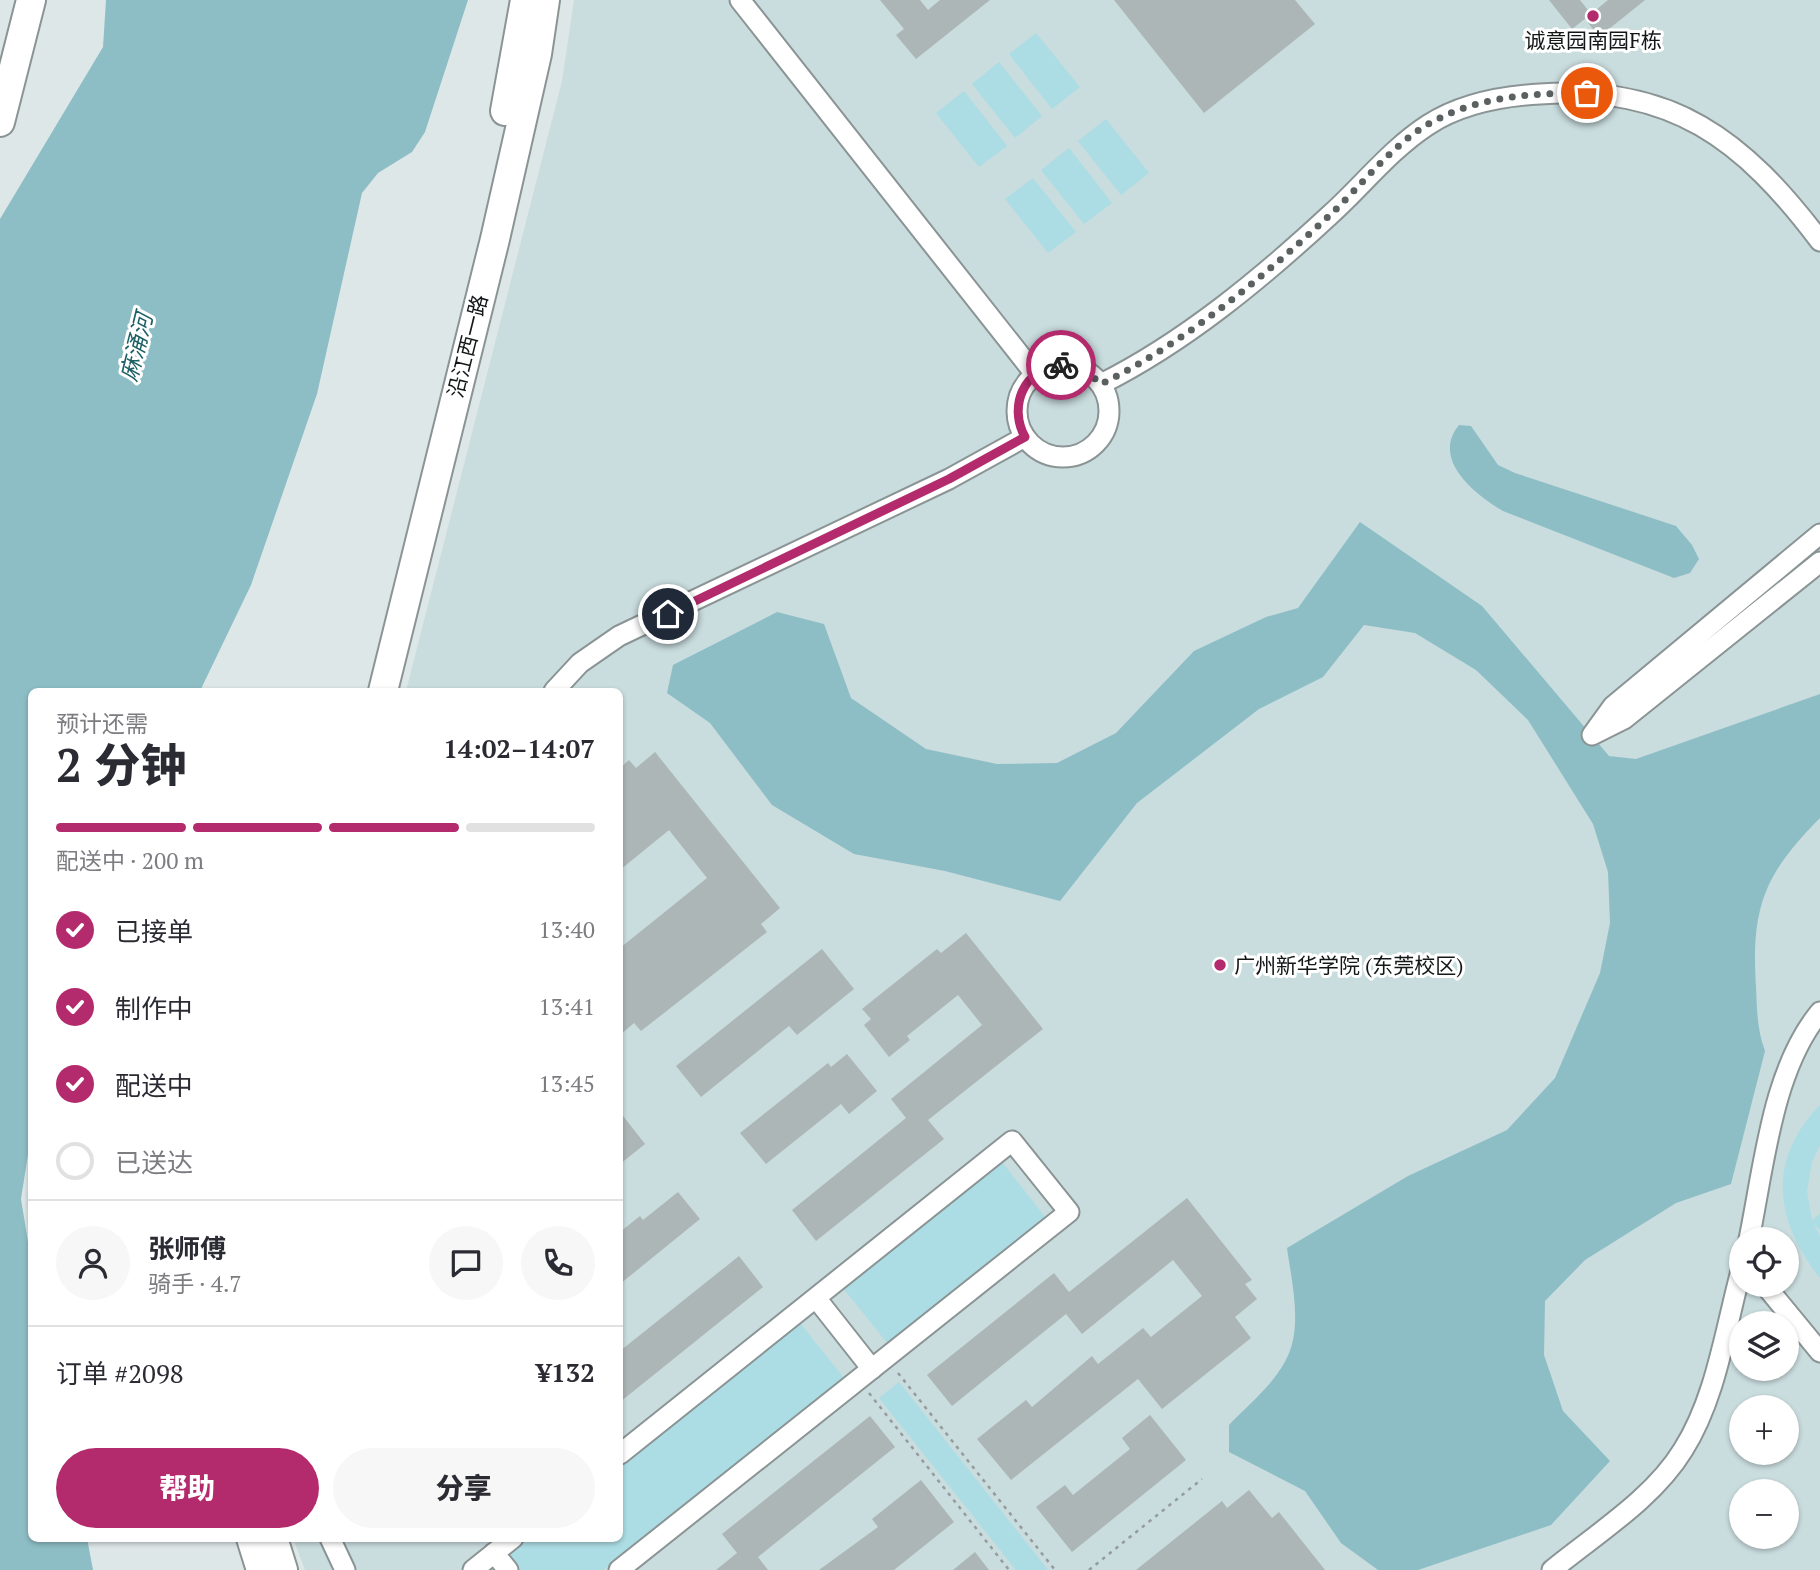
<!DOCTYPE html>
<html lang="zh">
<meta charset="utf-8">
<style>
:root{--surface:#fff;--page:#f7f7f7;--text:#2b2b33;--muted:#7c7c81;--line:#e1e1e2;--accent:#b32b6d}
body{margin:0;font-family:"PT Serif","Noto Sans SC",serif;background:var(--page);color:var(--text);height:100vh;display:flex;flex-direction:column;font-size:26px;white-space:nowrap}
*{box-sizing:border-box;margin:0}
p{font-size:23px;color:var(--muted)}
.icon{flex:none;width:38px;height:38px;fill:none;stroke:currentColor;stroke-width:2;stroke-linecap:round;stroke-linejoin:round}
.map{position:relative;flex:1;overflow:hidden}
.drawer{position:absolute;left:28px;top:688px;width:595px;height:854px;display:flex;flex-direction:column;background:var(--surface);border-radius:10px;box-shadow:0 2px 5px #0004}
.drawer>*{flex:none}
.tools{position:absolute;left:1729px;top:1227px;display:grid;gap:14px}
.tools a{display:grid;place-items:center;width:70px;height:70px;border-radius:50%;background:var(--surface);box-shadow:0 2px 5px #0004;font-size:35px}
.pin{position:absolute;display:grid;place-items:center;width:60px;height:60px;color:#fff;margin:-30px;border:4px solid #fff;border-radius:50%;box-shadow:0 2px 7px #0007}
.courier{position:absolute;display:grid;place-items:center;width:70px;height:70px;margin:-35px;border:5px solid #b32b6d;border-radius:50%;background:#fff;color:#222;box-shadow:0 2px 9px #0007}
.overview em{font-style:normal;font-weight:800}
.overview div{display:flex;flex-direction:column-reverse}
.overview{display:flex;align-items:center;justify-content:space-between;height:119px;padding:0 28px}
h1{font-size:46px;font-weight:800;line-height:52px}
.bar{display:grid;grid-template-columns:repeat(4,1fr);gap:10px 7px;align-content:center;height:84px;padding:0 28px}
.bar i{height:9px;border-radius:5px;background:var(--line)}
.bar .active{background:var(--accent)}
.bar p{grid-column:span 4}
.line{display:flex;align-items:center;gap:18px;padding:0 28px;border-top:2px solid var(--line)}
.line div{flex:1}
.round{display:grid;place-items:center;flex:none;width:74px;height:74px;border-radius:37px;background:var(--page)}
ol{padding:0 28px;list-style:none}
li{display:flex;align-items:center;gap:21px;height:77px}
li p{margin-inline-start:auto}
li .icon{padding:7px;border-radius:50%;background:var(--accent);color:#fff;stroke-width:4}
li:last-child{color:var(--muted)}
li i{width:38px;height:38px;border:4px solid var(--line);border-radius:50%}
.primary-button{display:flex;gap:14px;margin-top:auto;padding:14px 28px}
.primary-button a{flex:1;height:80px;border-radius:42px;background:var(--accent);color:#fff;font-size:28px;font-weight:800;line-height:80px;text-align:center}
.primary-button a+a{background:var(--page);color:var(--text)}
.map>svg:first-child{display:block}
.built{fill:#c9dcde;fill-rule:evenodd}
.green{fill:#acdde4}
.water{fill:#8dbec5}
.building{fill:#adb6b7}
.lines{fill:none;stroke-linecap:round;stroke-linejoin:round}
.street-casing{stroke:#8b9495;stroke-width:23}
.secondary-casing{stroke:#8b9495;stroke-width:32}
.path{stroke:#959c9d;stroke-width:2.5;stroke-dasharray:3.5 5;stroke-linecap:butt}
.street{stroke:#fff;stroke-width:19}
.secondary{stroke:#fff;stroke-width:28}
.done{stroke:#5b6061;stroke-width:7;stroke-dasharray:0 12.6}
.route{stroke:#b32b6d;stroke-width:9}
.poi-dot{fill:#b32b6d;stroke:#fff;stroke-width:2.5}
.labels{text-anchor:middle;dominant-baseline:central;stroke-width:6;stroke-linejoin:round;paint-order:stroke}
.poi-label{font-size:21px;fill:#141718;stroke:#fff}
.street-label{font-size:21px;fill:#141718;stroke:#fff}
.water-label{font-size:23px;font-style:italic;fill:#1c5f66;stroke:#fff}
</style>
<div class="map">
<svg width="1820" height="1570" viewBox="0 0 1820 1570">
<rect width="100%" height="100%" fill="#dee7e8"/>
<path class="built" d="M574,0H1820V1570H305L293,1538H620V691H406L562,81ZM1741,1239H1787V1284H1741ZM1741,1323H1787V1368H1741ZM1741,1407H1787V1452H1741ZM1741,1491H1787V1536H1741Z"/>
<g class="green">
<path d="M1036,33L1080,87L1052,109L1009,54Z"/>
<path d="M999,62L1042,116L1015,138L972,84Z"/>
<path d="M964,91L1007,146L979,167L936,113Z"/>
<path d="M1106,119L1149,173L1121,195L1078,141Z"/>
<path d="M1069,148L1112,203L1084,224L1041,170Z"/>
<path d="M1033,178L1076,232L1048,253L1005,199Z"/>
<path d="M1820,1105V1145L1812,1162L1807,1191L1812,1220L1820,1214V1230L1814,1224L1820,1236V1278C1775,1221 1766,1161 1820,1105Z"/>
<path d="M1002,1162L1046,1218L888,1344L843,1288Z"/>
<path d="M800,1323L844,1378L603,1570H520L508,1555L529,1538H620V1466Z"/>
<path d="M899,1382L1048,1570H1016L879,1398Z"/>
</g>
<g class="water">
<path d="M106,0H468L425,132L412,152L378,173L362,193L317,394L251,585L200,691H32V1129L21,1199L32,1267V1538H87L93,1570H0V219L103,47Z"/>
<path d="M1459,425L1471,426L1498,465L1515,473L1676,526L1692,545L1699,559L1690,573L1674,578L1503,511C1474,494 1431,459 1459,425Z"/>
<path d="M1360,522L1482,606L1609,756L1636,759L1820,694V818C1764,874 1751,908 1756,987C1757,1009 1757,1030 1765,1051L1731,1184L1676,1203L1585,1260L1545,1301L1544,1355L1563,1411L1610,1461L1551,1525L1418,1570H1378L1341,1543L1305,1491L1229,1452V1425C1252,1401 1286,1375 1293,1340C1299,1311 1291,1276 1287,1248L1408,1176L1507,1130L1555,1078L1600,973L1610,923L1608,872L1593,824L1528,720L1476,670L1415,633L1364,625L1323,677L1259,709L1137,803L1060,901L945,871L854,854L772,805L710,723L667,693L673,665L777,612L824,624L851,698L926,749L997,764L1057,763L1116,733L1194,651L1266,617L1298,608Z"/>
</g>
<g class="building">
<path d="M880,0H920L928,10L940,0H990L916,59L896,35L904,29Z"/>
<path d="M1114,0H1295L1315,24L1204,113Z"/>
<path d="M1549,0H1580L1591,14L1572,29Z"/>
<path d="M1608,0H1645L1599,37L1585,19Z"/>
<path d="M655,752L780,908L761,924L767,932L710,977L641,1031L634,1023L620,1035V948L707,878L669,830L620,870V768L629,760L636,768Z"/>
<path d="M966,933L1043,1029L928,1120L944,1139L816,1241L792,1210L906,1118L891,1099L982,1025L958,995L907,1036L910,1040L889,1057L864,1025L871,1019L862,1009L937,949L941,953Z"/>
<path d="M822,949L854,989L797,1035L789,1026L701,1097L676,1066Z"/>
<path d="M847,1054L877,1091L849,1114L841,1104L766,1164L740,1133L828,1063L831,1067Z"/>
<path d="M620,1112L645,1144L620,1164Z"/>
<path d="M678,1192L700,1219L620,1284V1232L640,1216L643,1220Z"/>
<path d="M1187,1198L1252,1280L1245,1284L1257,1299L1235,1317L1251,1338L1162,1409L1138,1379L1011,1480L977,1439L1026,1400L1032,1407L1092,1356L1098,1364L1143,1328L1151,1337L1202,1296L1173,1260L1082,1334L1066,1314L952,1406L927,1375L1054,1273L1069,1292Z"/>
<path d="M739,1256L763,1287L620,1402V1351Z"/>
<path d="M1150,1415L1186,1460L1072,1552L1036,1507L1065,1485L1073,1495L1130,1449L1122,1438Z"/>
<path d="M870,1416L895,1447L758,1557L768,1570H716L737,1553L722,1534Z"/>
<path d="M921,1480L954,1522L894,1570H819L878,1527L872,1519Z"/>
<path d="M1249,1490L1272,1518L1279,1512L1325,1570H1136L1222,1501L1227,1508Z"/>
<path d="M975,1552L989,1570H953Z"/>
</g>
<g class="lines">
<defs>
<g id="street">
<path d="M740,0L1035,374"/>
<circle cx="1063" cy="411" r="46"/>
<path d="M1101,384C1185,342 1262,278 1331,214C1363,185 1391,149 1428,125C1460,104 1503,96 1540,94C1672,85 1743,139 1820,241"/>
<path d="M1820,534L1613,706L1592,735L1624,719L1820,562"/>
<path d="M554,691L580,663L619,636L949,479L1025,437"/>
<path d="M1749,1239C1764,1167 1772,1070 1820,1012"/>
<path d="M1764,1284L1820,1352"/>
<path d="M816,1298L872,1369"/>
<path d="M330,1538L345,1570"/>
<path d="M494,1553L508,1570"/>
<path d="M473,1570L513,1538"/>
<path d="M619,1570L1069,1212L1012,1141L620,1454"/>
<path d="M1552,1570C1596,1534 1653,1499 1683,1450C1716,1398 1725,1330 1741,1271"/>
</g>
<g id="secondary">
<path d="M505,111L525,0"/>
<path d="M0,122L31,0"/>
<path d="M383,691L495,239L537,54L545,0"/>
<path d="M251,1538L261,1570"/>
<path d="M273,1538L283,1570"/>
</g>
</defs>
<use href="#street" class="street-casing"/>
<use href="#secondary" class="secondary-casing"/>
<g class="path">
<path d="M898,1373L1055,1570"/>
<path d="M869,1393L1009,1570"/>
<path d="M1089,1570L1202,1479"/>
</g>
<use href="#street" class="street"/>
<use href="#secondary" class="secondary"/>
</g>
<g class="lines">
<path class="done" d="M1061,365L1085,370L1101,384C1185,343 1262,278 1330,215C1363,184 1392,144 1432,122C1480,96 1533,93 1587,93"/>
<path class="route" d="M668,614L949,479L1025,437C1008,406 1024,368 1061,365"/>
</g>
<g class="poi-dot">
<circle cx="1593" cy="16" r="7"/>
<circle cx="1220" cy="965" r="7"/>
</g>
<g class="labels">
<g class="poi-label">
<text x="1593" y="40">诚意园南园F栋</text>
<text x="1234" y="965" text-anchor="start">广州新华学院 (东莞校区)</text>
</g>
<g class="street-label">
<text transform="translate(467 346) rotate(-76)">沿江西一路</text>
</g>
<g class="water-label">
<text transform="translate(136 347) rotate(-76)">麻涌河</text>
</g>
</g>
</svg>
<div class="tools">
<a><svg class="icon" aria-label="locate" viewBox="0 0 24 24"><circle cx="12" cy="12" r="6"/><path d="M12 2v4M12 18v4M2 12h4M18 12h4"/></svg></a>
<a><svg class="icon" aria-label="layers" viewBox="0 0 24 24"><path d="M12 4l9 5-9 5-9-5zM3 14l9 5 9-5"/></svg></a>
<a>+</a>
<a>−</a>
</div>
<div class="pin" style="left:1587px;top:93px;background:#ea580c"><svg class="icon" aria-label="bag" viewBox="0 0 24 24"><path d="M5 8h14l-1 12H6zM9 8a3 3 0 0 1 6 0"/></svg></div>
<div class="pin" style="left:668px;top:614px;background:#1f2937"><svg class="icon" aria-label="home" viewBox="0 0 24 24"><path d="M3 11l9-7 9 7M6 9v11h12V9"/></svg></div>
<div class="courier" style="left:1061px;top:365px"><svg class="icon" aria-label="bike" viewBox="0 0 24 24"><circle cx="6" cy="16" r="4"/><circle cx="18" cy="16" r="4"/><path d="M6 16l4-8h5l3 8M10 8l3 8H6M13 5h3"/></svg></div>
<section class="drawer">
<div class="overview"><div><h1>2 分钟</h1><p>预计还需</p></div><em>14:02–14:07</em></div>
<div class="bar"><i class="active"></i><i class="active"></i><i class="active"></i><i></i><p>配送中 · 200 m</p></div>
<ol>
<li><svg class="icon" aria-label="check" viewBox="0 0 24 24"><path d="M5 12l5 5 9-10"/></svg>已接单<p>13:40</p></li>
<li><svg class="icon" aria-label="check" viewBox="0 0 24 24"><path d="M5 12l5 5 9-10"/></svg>制作中<p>13:41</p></li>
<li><svg class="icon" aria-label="check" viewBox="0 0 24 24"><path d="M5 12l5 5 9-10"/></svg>配送中<p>13:45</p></li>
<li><i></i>已送达</li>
</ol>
<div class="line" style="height:126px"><a class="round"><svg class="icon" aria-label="person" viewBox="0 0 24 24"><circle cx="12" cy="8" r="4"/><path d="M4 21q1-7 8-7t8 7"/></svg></a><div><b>张师傅</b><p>骑手 · 4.7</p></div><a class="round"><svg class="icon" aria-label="chat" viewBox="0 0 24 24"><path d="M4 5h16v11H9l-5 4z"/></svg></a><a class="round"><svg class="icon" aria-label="phone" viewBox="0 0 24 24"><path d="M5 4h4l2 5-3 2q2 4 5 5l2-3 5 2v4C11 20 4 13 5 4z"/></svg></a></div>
<div class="line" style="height:91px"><div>订单 #2098</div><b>¥132</b></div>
<div class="primary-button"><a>帮助</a><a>分享</a></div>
</section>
</div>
